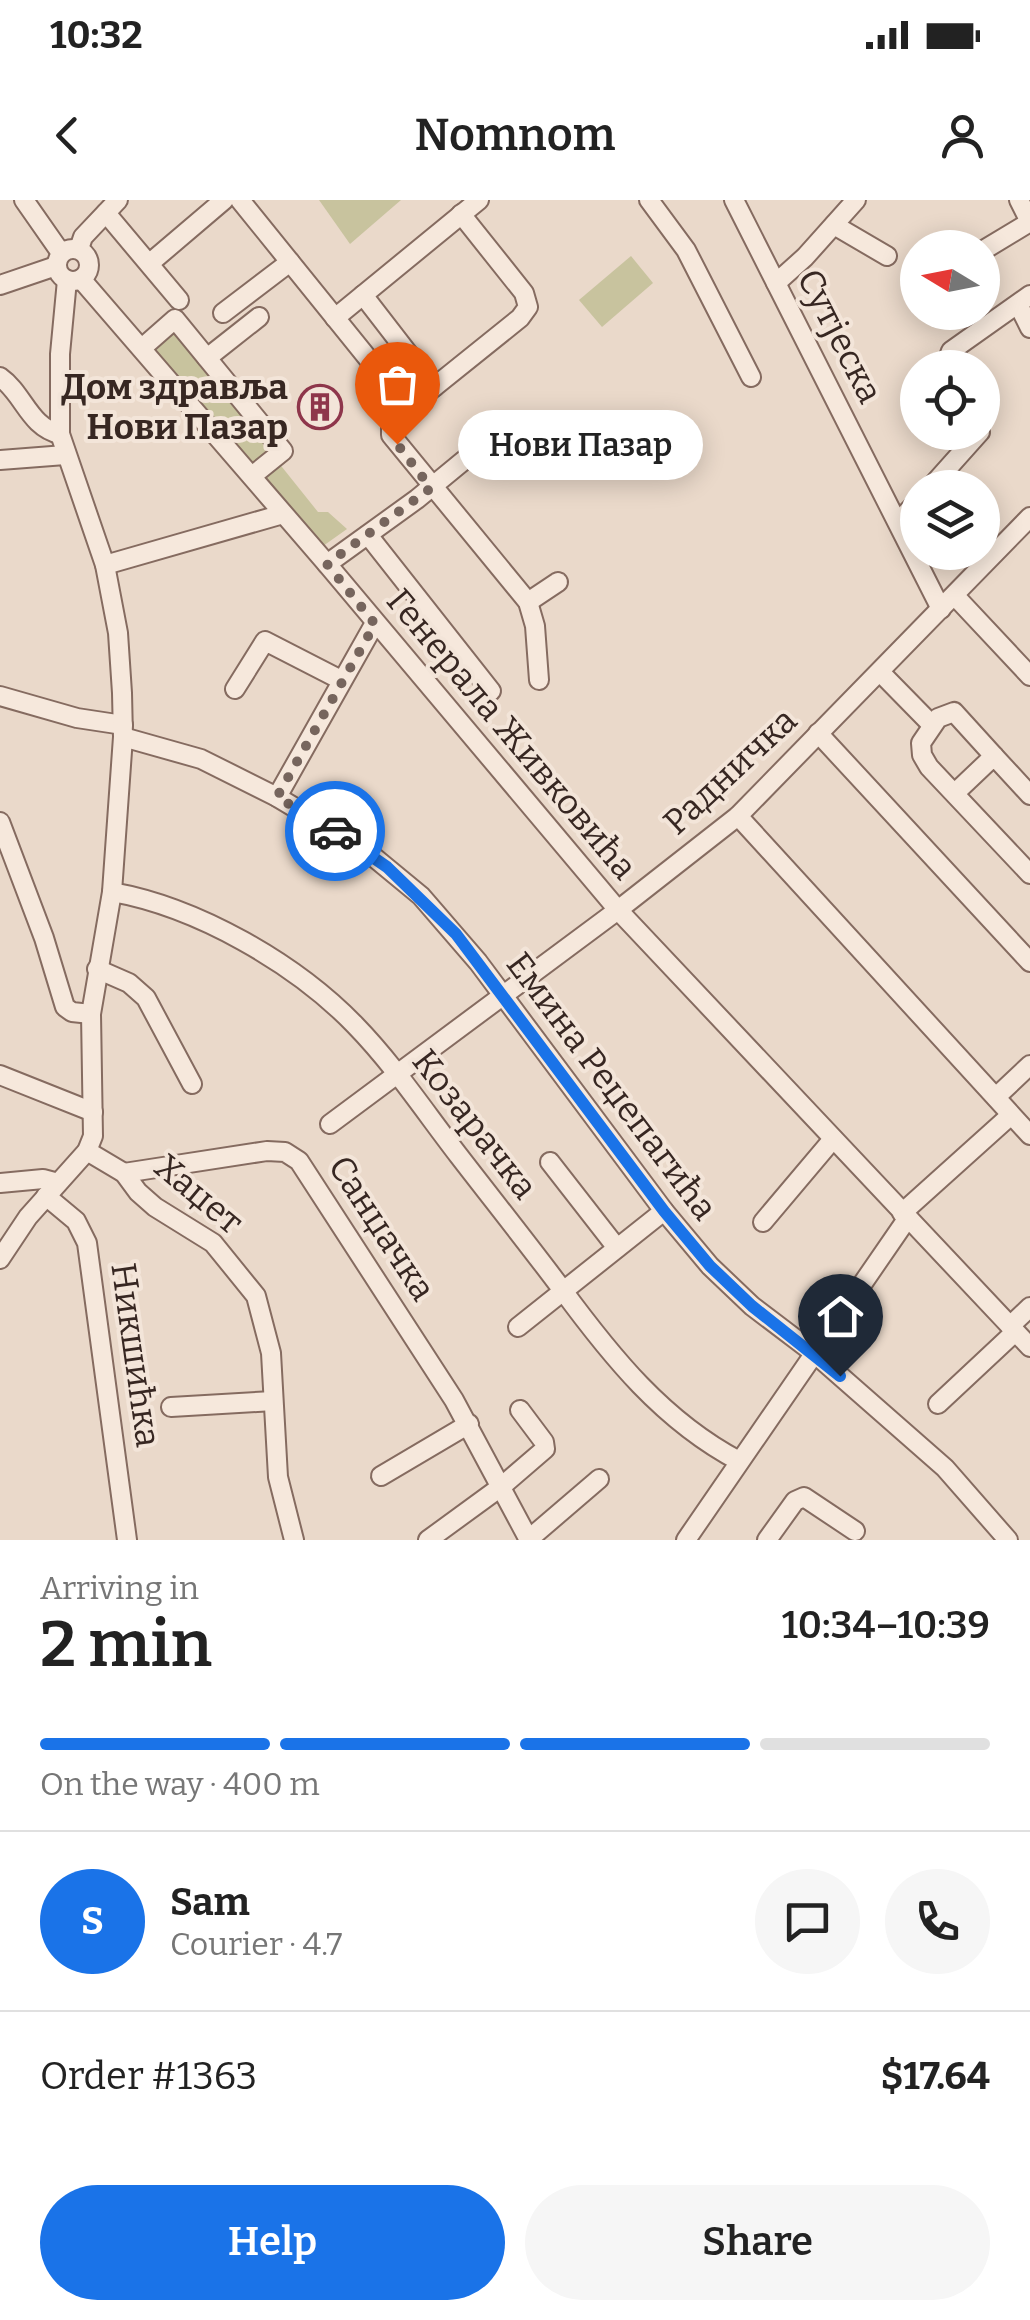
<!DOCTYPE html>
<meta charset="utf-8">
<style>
:root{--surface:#fff;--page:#f6f6f6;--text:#222;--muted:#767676;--line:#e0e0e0;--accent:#1a73e8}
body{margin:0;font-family:Bitter,serif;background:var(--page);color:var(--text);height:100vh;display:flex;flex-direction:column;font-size:38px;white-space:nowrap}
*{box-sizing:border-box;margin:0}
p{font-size:32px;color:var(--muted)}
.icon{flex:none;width:55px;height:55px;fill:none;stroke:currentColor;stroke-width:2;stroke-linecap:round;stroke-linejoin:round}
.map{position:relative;height:1340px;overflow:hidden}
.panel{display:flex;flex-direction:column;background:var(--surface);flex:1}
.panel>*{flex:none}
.needle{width:65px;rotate:280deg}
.tools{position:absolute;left:900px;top:30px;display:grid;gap:20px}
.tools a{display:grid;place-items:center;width:100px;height:100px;border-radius:50%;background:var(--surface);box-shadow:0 5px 25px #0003;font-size:50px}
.pin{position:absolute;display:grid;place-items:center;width:85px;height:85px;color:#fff;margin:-102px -42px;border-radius:50% 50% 50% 0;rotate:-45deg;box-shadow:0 0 10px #0007}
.pin .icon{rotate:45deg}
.courier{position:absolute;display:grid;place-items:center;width:100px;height:100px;margin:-50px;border:8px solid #1a73e8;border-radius:50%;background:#fff;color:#222;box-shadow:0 2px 12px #0007}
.bubble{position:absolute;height:70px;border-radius:35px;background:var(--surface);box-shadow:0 5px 25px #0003;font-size:32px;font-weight:600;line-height:70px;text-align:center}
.overview em{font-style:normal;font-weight:600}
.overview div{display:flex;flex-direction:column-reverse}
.overview{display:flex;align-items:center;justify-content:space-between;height:170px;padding:0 40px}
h1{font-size:65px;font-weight:600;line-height:75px}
.bar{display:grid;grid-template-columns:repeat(4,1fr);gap:15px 10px;align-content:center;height:120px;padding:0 40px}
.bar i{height:12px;border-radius:8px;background:var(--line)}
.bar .current{background:var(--accent)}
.bar p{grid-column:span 4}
.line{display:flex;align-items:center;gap:25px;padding:0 40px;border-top:2px solid var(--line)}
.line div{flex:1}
.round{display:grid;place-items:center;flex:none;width:105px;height:105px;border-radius:52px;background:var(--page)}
.button{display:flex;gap:20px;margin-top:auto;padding:20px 40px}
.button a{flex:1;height:115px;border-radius:60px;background:var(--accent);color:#fff;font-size:40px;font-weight:600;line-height:115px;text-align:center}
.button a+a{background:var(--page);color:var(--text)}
.status{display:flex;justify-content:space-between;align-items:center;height:70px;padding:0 50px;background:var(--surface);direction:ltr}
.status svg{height:28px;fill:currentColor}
header{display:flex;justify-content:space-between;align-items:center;height:130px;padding:0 40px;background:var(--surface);font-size:45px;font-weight:600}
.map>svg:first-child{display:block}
.green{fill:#c8c39e}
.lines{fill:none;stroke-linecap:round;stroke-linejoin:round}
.minor-casing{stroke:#856b60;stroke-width:22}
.minor{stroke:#f6e8dc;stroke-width:18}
.done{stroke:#76655d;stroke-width:10;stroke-dasharray:0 18}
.route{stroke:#1a73e8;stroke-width:12}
.labels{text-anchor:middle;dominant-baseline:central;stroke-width:8;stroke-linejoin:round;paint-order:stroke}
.street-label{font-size:35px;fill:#372722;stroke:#f3e5d9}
.poi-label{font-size:35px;font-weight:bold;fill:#372722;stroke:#f3e5d9;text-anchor:end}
</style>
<div class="status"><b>10:32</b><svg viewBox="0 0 49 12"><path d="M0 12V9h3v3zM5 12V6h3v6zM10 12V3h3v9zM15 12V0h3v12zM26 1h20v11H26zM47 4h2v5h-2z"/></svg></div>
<header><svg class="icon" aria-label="back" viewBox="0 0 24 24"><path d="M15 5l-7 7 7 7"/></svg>Nomnom<svg class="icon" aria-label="person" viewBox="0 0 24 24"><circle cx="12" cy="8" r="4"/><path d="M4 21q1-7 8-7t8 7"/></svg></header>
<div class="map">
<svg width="1030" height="1340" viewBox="0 0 1030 1340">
<rect width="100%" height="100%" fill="#ead9ca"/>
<g class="green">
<path d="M319,0H401L350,44Z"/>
<path d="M631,56L653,83L602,127L579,100Z"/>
<path d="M173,131L318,312H328L347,329L316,351L147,155Z"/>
</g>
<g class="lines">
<defs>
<g id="minor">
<path d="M24,0L61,53"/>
<path d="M240,0L408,208"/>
<path d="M649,0L686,50L751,177"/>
<path d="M734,0L941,409"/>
<path d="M1019,0L1030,22"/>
<path d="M106,13L179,100"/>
<path d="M461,14L524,93L528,107L520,118L408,208L391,227V235L528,402L535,426L539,480"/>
<path d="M834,25L887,56"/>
<circle cx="73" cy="65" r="16"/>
<path d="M79,49L83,37L118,0"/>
<path d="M982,51L1030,22"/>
<path d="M150,63L224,0"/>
<path d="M81,79L327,364L618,710L1030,1147"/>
<path d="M776,83L805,57L856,0"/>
<path d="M0,85L56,66"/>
<path d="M363,95L434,187"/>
<path d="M1019,106L1030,128"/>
<path d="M223,113L290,62"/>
<path d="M335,118L479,0"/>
<path d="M142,148L175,119L283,251L252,276"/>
<path d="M207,158L259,117"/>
<path d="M945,168L951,151L1030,95"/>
<path d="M0,177C24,194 29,227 60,234"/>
<path d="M0,260L65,255"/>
<path d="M930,288L980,232"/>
<path d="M898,322L918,301"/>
<path d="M368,335L491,491"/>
<path d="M327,364L417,299L485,243"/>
<path d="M105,365L283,314"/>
<path d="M955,396L1030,476"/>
<path d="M528,402L558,382"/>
<path d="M880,472L932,525"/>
<path d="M235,489L265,441L341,480"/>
<path d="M0,496L77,518L123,525"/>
<path d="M818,533L1030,762"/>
<path d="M123,537L201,559L277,597L364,649L421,696L478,762L664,1011L710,1066L752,1106L814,1153L945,1268L1008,1340"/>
<path d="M994,556L954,512L938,518L921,543L922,555L929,567L1030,674"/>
<path d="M955,593L994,556L1030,595"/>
<path d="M277,597L375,423"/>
<path d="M738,616L1030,935"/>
<path d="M0,622L44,738L65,807L72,812L91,814"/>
<path d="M112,692C197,707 295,763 355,825C394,865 425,912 459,956C493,1000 528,1044 561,1088C611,1156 663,1221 739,1261"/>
<path d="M97,769L129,783L146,798L192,884"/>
<path d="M0,875L93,912"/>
<path d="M996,897L1030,865"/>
<path d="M330,924L618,710L738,616L1030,317"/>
<path d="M87,951L124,973L138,992L155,1007L213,1043L256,1096L271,1153L278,1277L294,1340"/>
<path d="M550,962L617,1048"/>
<path d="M124,973L267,951L285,952L299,961L454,1200L529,1340"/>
<path d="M0,983L43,979L58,983"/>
<path d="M46,996L76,1021L87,1043L127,1340"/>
<path d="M902,1013L1011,915"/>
<path d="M763,1022L833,939"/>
<path d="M0,1059L28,1017L87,951L93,936L91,814L112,692L123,537L122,493L118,433L105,365L60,234V154L67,80"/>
<path d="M1010,1126L1030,1107"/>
<path d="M518,1127L664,1011"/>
<path d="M938,1204L1015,1132"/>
<path d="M171,1207L273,1201"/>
<path d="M381,1276L469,1224"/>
<path d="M529,1339L599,1279"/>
<path d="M428,1340L502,1286L545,1249L544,1242L520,1210"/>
<path d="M686,1340L907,1019"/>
<path d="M767,1340L795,1301L804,1297L855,1331"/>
</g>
</defs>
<use href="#minor" class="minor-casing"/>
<use href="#minor" class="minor"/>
</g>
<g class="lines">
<path class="done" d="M335,631L277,597L375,424L327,364L431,288L397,244"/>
<path class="route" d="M335,631L387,667L456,734L664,1011L710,1066L752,1106L840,1176"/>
</g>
<defs>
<symbol id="building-ring" viewBox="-11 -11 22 22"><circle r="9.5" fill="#f3e5d9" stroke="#8e364b" stroke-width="1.5"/><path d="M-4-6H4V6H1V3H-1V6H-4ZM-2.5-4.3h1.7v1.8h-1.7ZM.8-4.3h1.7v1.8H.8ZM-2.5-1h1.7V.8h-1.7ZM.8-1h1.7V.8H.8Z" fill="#8e364b"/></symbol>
</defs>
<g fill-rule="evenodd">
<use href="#building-ring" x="295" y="182" width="50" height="50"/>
</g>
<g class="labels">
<g class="street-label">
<text transform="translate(840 136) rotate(63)">Сутјеска</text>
<text transform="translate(512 534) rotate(50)">Генерала Живковића</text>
<text transform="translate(730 571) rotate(-43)">Радничка</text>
<text transform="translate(612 886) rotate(53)">Емина Реџепагића</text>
<text transform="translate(475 924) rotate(52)">Козарачка</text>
<text transform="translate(199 994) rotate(40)">Хаџет</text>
<text transform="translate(382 1028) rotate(57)">Санџачка</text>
<text transform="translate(136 1155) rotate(82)">Никшићка</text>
</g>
<g class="poi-label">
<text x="288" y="187">Дом здравља<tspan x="288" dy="40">Нови Пазар</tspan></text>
</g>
</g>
</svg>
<div class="tools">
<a><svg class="needle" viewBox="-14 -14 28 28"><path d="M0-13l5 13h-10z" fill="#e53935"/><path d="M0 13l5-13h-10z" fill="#767676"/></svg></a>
<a><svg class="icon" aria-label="locate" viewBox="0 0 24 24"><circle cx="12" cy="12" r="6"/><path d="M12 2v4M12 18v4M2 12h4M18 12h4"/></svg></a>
<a><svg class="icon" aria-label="layers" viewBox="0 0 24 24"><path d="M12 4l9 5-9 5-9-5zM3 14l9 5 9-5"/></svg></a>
</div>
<div class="pin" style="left:397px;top:244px;background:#ea580c"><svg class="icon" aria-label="bag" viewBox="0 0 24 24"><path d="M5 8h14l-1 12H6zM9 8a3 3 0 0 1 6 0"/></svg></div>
<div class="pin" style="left:840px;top:1176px;background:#1f2937"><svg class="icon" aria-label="home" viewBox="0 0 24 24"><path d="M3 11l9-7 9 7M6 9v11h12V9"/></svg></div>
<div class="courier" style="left:335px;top:631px"><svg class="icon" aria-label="car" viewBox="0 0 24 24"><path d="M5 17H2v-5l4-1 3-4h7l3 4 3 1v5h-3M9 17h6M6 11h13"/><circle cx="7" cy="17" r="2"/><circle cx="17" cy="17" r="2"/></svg></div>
<div class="bubble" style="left:458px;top:210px;width:245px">Нови Пазар</div>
</div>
<section class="panel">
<div class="overview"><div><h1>2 min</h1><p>Arriving in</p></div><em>10:34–10:39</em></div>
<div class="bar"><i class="current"></i><i class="current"></i><i class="current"></i><i></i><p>On the way · 400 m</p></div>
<div class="line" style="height:180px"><b class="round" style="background:var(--accent);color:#fff">S</b><div><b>Sam</b><p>Courier · 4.7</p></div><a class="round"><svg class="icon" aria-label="chat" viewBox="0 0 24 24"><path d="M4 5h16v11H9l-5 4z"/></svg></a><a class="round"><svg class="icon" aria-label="phone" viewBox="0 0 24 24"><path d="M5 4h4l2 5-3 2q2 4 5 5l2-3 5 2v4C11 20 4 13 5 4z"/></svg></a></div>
<div class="line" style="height:130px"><div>Order #1363</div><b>$17.64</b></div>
<div class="button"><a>Help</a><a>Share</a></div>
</section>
